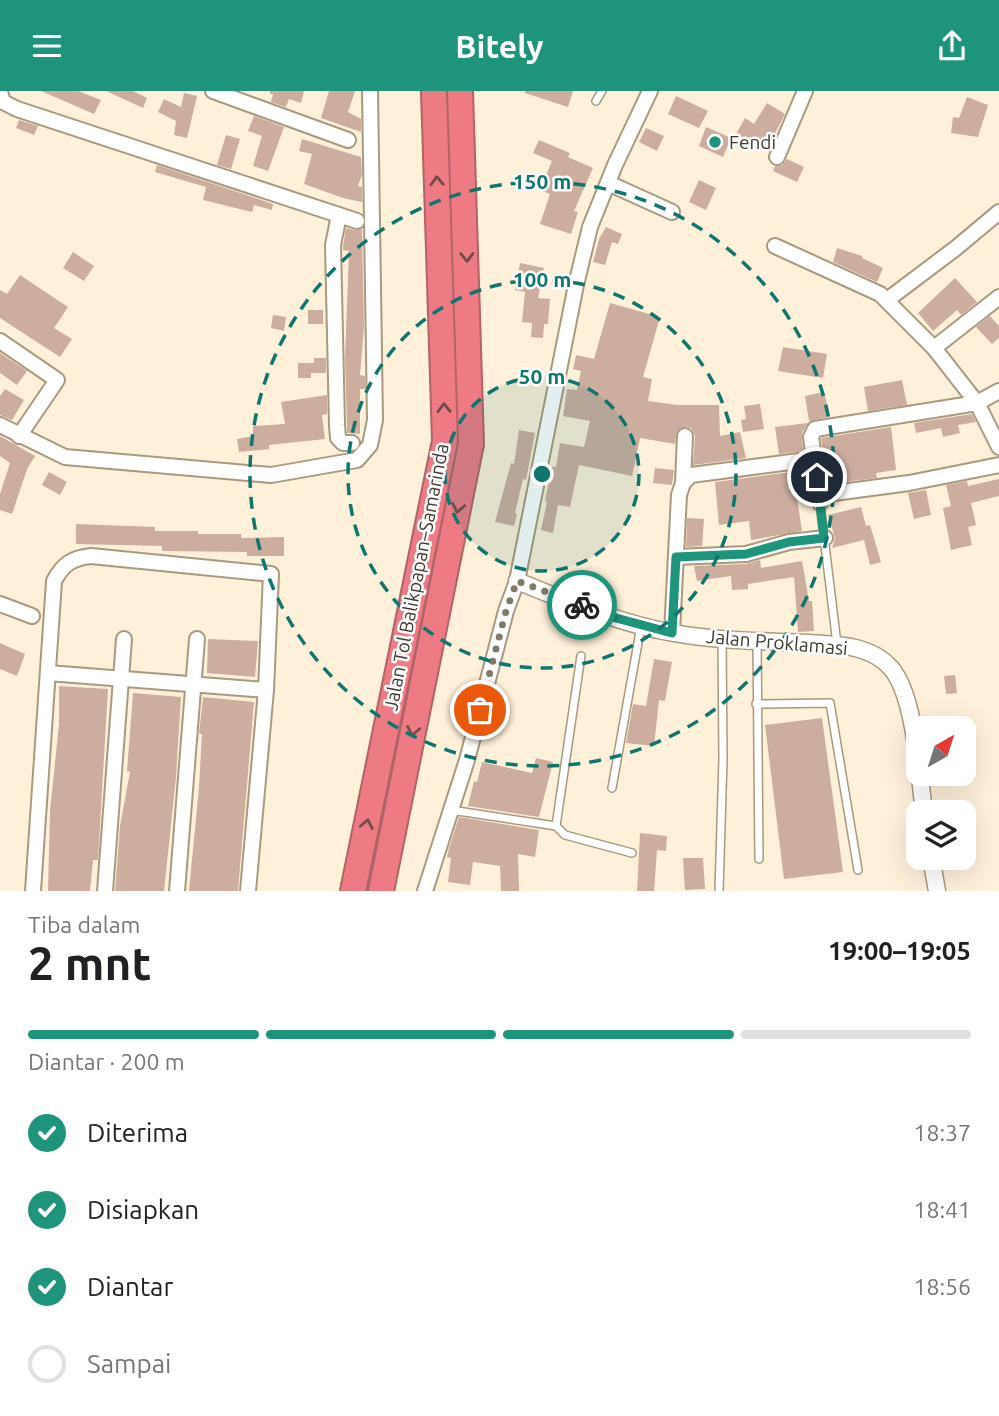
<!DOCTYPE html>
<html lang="id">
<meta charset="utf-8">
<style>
:root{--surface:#fff;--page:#f6f6f6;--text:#202124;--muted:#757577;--line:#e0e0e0;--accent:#1e957a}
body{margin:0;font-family:Ubuntu,sans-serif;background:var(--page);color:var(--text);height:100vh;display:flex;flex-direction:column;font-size:26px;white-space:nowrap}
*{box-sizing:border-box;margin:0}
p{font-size:23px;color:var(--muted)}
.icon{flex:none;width:38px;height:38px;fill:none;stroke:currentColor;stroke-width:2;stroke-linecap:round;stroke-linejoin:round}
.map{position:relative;height:800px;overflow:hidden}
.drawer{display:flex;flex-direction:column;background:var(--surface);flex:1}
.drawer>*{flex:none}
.needle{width:46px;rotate:39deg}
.tools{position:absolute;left:906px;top:625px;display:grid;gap:14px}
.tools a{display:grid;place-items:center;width:70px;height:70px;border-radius:14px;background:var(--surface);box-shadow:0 7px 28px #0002;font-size:35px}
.pin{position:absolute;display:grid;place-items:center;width:60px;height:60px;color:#fff;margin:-30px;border:4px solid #fff;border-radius:50%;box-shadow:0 2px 7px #0007}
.courier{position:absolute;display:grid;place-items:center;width:70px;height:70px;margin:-35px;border:5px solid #1e957a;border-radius:50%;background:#fff;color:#222;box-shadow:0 2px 9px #0007}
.head em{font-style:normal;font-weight:700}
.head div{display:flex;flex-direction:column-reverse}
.head{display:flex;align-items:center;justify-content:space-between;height:119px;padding:0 28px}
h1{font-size:46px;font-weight:700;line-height:52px}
.bar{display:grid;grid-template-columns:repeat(4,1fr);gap:10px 7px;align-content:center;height:84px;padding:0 28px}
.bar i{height:9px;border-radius:5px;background:var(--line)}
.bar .on{background:var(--accent)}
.bar p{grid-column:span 4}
ol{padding:0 28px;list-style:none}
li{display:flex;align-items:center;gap:21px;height:77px}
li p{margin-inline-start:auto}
li .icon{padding:7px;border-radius:50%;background:var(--accent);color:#fff;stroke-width:4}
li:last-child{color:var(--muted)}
li i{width:38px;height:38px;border:4px solid var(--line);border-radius:50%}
header{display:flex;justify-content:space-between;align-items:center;height:91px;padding:0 28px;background:var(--accent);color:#fff;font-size:32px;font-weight:700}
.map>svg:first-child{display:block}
.building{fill:#cdad9e}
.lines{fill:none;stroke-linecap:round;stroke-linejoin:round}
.service-casing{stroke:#a9997e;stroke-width:10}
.minor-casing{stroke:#a9997e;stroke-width:18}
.tertiary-casing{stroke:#a9997e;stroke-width:19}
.motorway-casing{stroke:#b16366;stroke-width:28}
.service{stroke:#fff;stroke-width:7}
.minor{stroke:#fff;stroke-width:14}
.tertiary{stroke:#fff;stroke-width:16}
.motorway{stroke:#ee7a84;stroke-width:24}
.oneway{stroke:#744c47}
.done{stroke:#827969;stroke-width:7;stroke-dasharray:0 12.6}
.route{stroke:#1e957a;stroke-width:9}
.ring{fill:none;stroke:#0f766e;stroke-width:3.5;stroke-dasharray:12 9}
.poi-dot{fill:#1e957a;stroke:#fff;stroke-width:2.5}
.labels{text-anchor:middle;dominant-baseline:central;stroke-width:5;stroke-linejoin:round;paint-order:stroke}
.poi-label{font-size:19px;fill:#40392d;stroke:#fff;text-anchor:start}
.street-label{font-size:19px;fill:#40392d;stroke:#fff}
.centre{fill:#0f766e;stroke:#fff;stroke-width:3.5}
.ring-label{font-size:21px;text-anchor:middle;font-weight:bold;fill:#0f766e;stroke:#fff;stroke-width:5;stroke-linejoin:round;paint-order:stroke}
</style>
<header><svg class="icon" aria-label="menu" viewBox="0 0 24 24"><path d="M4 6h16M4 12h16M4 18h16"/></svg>Bitely<svg class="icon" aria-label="share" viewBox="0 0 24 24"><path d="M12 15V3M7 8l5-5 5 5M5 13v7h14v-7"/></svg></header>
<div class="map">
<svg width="999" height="800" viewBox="0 0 999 800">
<rect width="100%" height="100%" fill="#fef0d9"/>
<g class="building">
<path d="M41,0H78L101,9L94,23Z"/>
<path d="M106,0H133L147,7L143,17Z"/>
<path d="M270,0H304L301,12L289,8L286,16L271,11L273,3H270Z"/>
<path d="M329,0H355L348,21L361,28V41L321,27Z"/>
<path d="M525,0H573L568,16L525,2Z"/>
<path d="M184,2L197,5L187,47L174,44L176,30L158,21L164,8L181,16Z"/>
<path d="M676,5L708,20L699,37L668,23Z"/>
<path d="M967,6L988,14L978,46L951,42L953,26L959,27Z"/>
<path d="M767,12L785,23L766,60L736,43L745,27L754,33Z"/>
<path d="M254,25L284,36L268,80L253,75L262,45L248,40Z"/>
<path d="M19,29L38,35L34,44L16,37Z"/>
<path d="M706,36L731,47L723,66L699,55Z"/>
<path d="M646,37L664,45L657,60L639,51Z"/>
<path d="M226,44L240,48L231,78L217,74Z"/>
<path d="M302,48L361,66L362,83L358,95L362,96V111L343,107L304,93L312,63L299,60Z"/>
<path d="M539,49L570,62L568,66L593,77L574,120L578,121L571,143L540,133L550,103L540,99L552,70L533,62Z"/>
<path d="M787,68L804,76L797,91L773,80L775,75L782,74Z"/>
<path d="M157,74L273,113L272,119L254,114L252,121L203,109L206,96L155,81Z"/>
<path d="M699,89L716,97L706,119L689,111Z"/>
<path d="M606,136L622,143L618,153L612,151L605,174L593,171L599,148Z"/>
<path d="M346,137L355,139L362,138L364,236L360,284L365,285V298H360V343L347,342V334L345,267L349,160L343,159V155Z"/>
<path d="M837,157L862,165V167L883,177L877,191L833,171Z"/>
<path d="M73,161L94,175L84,190L63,177Z"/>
<path d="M520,172L544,177L538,207L550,208L548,233H544L543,247L531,246L532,232L522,231L525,201L515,199Z"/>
<path d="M20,184L68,216L54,237L72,248L60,266L0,227V199L7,203Z"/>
<path d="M955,187L977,211L961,224L957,219L933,240L918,222Z"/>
<path d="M610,212L660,226L643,286L652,288L648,310L678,314H719L720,345L740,341L746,367L693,374L695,345L691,337L686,336L677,340L675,353L640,347L632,385L579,374L570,416L558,414L553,442L541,439L547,411L545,410L552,375L556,376L560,352L584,356L590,330L563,325L567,298L577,299L581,280L573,278L576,264L594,268Z"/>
<rect x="308" y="219" width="15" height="14"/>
<path d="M273,224L286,226L284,240L271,237Z"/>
<path d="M990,225L999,235V247L992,253L976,236Z"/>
<path d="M783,256L827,263L823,287L778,280Z"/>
<path d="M0,262L27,280L17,294L0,282Z"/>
<path d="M314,267H326V282H311V287H298V272H314Z"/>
<path d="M902,289L907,314L868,320L864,296Z"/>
<path d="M5,298L24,309L12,329L0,324V305Z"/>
<path d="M824,301L830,326L809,330L805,305Z"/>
<path d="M327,304V323L322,324L325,348L269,354V358L239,361L237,348L253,345V335L285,333L281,311Z"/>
<path d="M760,313L764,338L743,341L741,329L746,328L744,315Z"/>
<path d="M972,323L976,331L958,334L960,342L943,346L941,337L916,342L914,332Z"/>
<path d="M808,332L802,342L803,360L779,363L775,336Z"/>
<path d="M891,336L896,379L876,382L877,387L827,393L821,347Z"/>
<path d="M519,339L535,342L526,389L523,388L515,422L517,423L514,435L495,431L511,372L514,373Z"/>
<path d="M0,345L35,365L27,378L12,423L0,419V403L10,372L0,365Z"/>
<path d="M655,377L674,379L672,394L653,392Z"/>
<path d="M806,379L808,393L795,394L802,440L751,449L749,430L719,434L715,391Z"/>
<path d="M49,381L67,391L60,404L42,394Z"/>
<path d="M999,388V405L971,412L976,434L968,436L972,454L951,459L943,417L951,415L946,394L967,390L968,395Z"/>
<path d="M926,399L931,424L914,428L908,402Z"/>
<path d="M861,416L866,435L870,434L881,471L870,474L864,449L832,457L835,447L828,424Z"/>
<path d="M687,427L704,428L702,455L686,456Z"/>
<path d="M76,433L155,436V440H198V443H241V447L284,446V465H247V461L162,460V455L76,453Z"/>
<path d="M760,469L761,477L802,470L809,510H812L814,540L798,541L794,486L748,493V498L732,499L731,485L697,490L694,475L746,473Z"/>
<path d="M208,548L258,550L255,586L207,582Z"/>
<path d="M0,552L25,563L17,585L0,578Z"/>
<path d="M654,568L672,571L665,610L659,609L654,655L626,652L633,613L646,615Z"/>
<path d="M955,584L957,602L946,603L944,585Z"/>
<path d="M59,595L108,598L98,769H93L90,800H48L50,720L59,633Z"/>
<path d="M133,602L181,606L176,686L164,800H115L120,735L130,681L127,680Z"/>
<path d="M203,606L254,611L238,800H189L199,696L202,643H199Z"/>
<path d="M822,627L843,781L784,788L765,634Z"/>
<path d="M536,667L553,671L539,726L468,715L474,690L477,691L482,671L532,682Z"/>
<path d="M459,726L539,739L535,766L518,763L519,800H501L500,775L473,771L470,794L448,791L451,767L447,766L449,757Z"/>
<path d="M640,742L667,745L666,760L657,759L654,800H637Z"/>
<path d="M683,767H703L705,798L685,799Z"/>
</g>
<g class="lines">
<defs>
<g id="service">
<path d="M596,10L602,0"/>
<path d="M820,413L837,553"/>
<path d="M757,550L759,768"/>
<path d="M581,565L556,735L565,744L632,762"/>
<path d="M756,613L830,612L858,779"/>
<path d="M612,697L641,535"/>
<path d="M451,719L556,735"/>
<path d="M719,800L723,668L722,547"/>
</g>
<g id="minor">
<path d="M213,0L348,49"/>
<path d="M0,1L3,11L17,18L357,130"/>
<path d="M777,66L805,0"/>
<path d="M608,92L672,121"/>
<path d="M339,124L333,154L337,334L338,347L343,352H352"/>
<path d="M775,155L880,203L934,257"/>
<path d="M999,206L934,257L977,312L999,356"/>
<path d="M887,209L956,157L999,121"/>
<path d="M0,250L57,289L19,345"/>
<path d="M0,334L65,366L271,384L357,369L370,354L375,329L370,0"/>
<path d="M683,392L685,345"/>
<path d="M819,404L811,346L815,338L977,312L999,300"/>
<path d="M820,412L819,404L909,392L999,374"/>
<path d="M676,466L746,463L789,451L825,447"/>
<path d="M0,513L32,525"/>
<path d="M672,542L679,404L683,392L691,384L814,368"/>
<path d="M48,582L266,599"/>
<path d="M33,800L54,490C63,473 72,467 91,465L271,483L266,599L248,800"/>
<path d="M105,800L124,548"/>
<path d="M177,800L197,548"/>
<path d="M425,800L467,669L506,520L517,490L576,194L590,136L615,74L650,0"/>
</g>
<g id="tertiary">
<path d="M517,490C567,510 620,533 674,542C716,550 764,550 807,552C836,554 870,553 891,577C915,605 919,683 924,721"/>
<path d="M931,766L937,800"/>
</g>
<g id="motorway">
<path d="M353,800L445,350L434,0"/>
<path d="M381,800L471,353L460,0"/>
</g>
</defs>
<use href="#service" class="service-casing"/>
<use href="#minor" class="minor-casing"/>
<use href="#tertiary" class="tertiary-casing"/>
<use href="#motorway" class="motorway-casing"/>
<use href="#service" class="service"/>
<use href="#minor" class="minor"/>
<use href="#tertiary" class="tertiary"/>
<use href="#motorway" class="motorway"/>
</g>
<defs><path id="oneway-chevron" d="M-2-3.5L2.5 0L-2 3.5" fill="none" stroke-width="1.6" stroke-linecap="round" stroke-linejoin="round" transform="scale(1.75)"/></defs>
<g class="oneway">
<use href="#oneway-chevron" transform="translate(437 90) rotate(-92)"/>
<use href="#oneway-chevron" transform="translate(467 166) rotate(89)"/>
<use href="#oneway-chevron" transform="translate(444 317) rotate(-91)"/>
<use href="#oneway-chevron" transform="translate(458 417) rotate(101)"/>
<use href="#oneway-chevron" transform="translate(413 640) rotate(101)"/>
<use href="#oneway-chevron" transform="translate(367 733) rotate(-79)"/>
</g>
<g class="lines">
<path class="done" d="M480,619L506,520L517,490L582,514"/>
<path class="route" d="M582,514L616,527L672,542L676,466L746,463L789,451L824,447L817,386"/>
</g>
<circle cx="542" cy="383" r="97" fill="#0f766e" fill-opacity=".12"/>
<g class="ring">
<circle cx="542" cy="383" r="97"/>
<circle cx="542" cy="383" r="194"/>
<circle cx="542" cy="383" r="292"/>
</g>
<circle class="poi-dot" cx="715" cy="51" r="7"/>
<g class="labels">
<g class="poi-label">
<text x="729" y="51">Fendi</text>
</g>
<g class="street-label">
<text transform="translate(416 486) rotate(-79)">Jalan Tol Balikpapan–Samarinda</text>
<text transform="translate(777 551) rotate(5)">Jalan Proklamasi</text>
</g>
</g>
<circle cx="542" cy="383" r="10" class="centre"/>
<g class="ring-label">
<text x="542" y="98">150 m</text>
<text x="542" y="196">100 m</text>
<text x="542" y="293">50 m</text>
</g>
</svg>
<div class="tools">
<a><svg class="needle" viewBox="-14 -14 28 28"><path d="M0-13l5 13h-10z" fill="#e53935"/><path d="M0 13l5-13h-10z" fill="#757577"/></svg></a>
<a><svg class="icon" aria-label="layers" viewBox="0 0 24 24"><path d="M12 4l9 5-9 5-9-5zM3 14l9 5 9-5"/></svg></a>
</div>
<div class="pin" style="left:480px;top:619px;background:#ea580c"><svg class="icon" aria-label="bag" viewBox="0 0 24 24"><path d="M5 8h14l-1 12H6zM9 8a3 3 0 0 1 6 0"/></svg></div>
<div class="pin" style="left:817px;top:386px;background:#1f2937"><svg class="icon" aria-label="home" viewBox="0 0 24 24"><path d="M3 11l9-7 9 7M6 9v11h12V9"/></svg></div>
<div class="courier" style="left:582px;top:514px"><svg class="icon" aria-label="bike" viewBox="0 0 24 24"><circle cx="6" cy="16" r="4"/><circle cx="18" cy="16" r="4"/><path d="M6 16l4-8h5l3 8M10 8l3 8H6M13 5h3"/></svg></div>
</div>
<section class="drawer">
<div class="head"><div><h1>2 mnt</h1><p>Tiba dalam</p></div><em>19:00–19:05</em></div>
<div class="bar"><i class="on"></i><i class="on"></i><i class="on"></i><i></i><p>Diantar · 200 m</p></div>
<ol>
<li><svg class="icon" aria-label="check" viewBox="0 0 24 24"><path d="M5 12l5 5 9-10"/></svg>Diterima<p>18:37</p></li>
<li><svg class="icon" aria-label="check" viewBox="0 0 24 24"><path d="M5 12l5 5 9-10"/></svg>Disiapkan<p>18:41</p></li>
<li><svg class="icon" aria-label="check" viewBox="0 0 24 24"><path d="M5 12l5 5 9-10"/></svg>Diantar<p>18:56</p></li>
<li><i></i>Sampai</li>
</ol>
</section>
